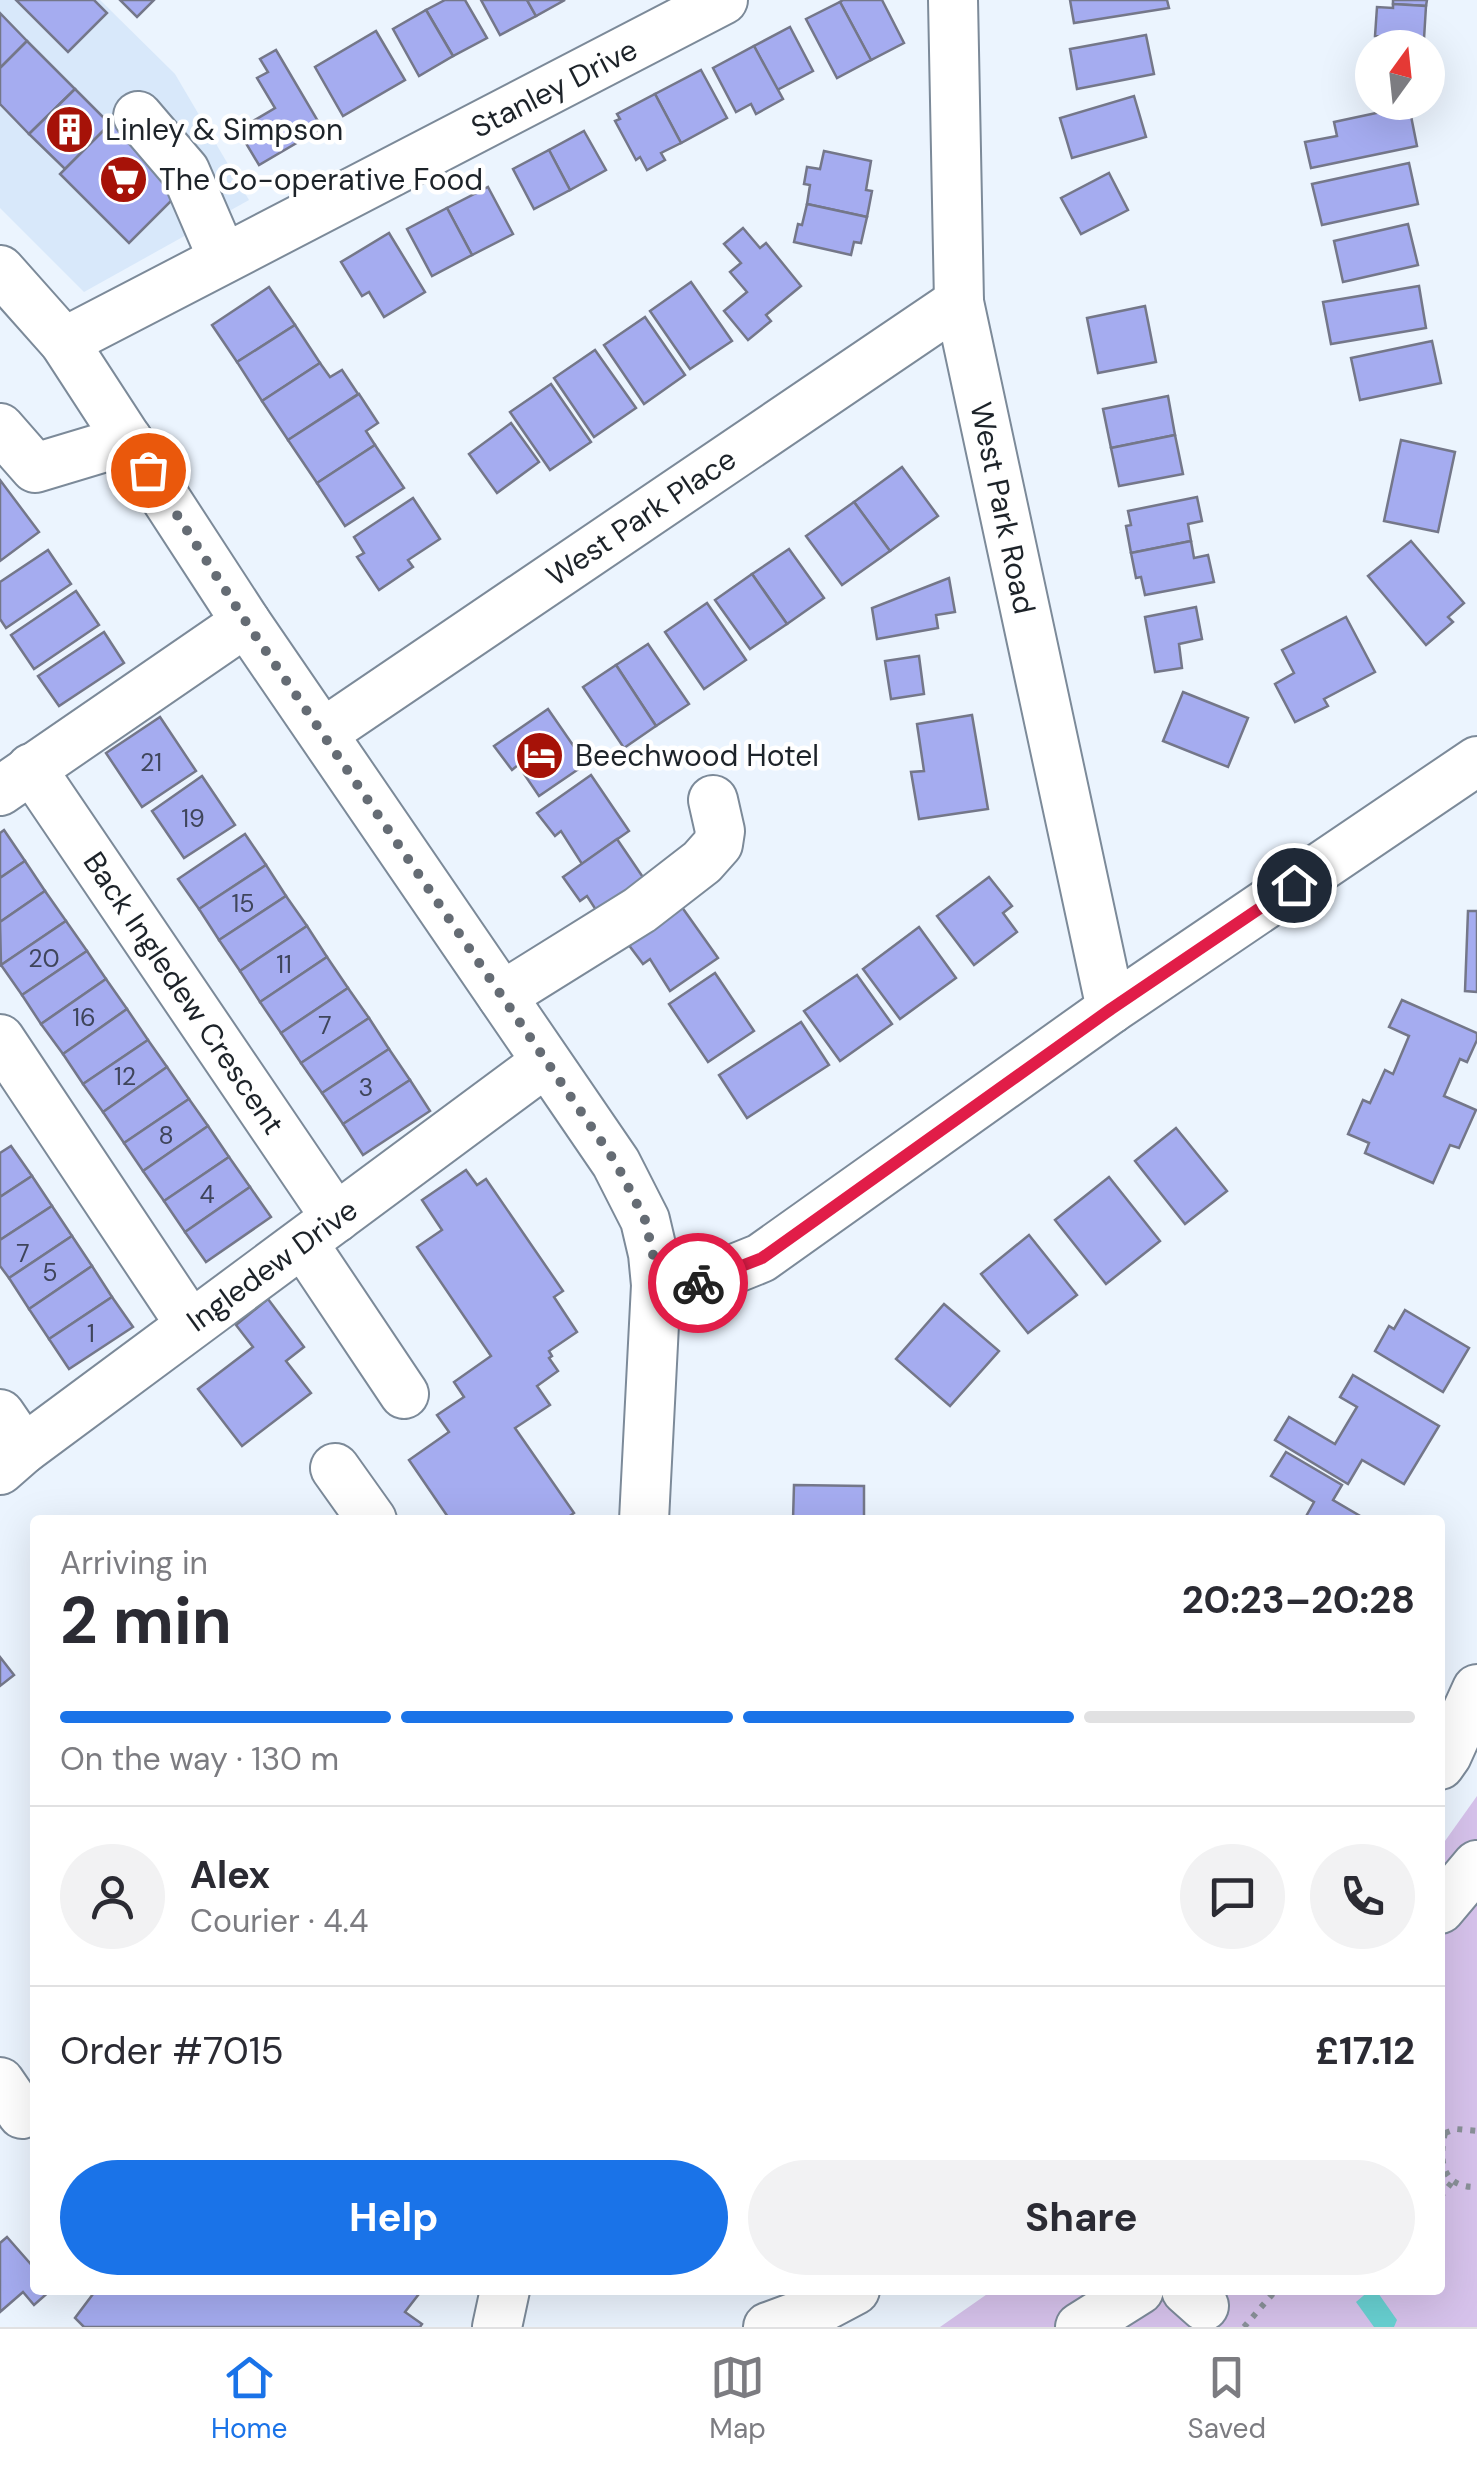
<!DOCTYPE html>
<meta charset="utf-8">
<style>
:root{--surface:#fff;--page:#f2f2f3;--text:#2b2b33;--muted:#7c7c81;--line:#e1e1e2;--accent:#1a73e8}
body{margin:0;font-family:"DM Sans",sans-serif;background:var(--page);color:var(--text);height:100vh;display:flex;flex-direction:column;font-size:38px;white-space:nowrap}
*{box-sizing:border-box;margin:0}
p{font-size:32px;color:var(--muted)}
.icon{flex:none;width:55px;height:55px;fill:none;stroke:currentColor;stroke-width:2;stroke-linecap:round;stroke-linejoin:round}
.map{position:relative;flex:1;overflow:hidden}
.details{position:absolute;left:30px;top:1515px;width:1415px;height:780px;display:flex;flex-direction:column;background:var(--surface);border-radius:10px;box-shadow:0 10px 40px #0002}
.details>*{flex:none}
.needle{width:65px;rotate:15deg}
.fabs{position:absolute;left:1355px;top:30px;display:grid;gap:20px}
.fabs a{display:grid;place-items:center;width:90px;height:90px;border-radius:50%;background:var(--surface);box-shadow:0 10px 40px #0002;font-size:50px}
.pin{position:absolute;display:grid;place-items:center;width:85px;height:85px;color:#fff;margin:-42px;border:5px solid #fff;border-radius:50%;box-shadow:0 2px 10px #0007}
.courier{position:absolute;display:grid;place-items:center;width:100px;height:100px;margin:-50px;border:8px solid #e11d48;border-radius:50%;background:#fff;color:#222;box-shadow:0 2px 12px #0007}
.summary em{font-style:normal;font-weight:700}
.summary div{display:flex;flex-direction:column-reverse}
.summary{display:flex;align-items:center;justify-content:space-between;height:170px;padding:0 30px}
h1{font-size:65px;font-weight:700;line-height:75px}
.bar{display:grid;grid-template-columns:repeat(4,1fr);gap:15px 10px;align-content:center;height:120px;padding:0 30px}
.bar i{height:12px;border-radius:8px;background:var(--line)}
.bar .current{background:var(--accent)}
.bar p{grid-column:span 4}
.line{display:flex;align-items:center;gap:25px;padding:0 30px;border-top:2px solid var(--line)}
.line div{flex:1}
.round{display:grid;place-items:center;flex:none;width:105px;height:105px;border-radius:52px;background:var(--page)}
.button{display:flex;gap:20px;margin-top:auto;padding:20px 30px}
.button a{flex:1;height:115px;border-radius:60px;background:var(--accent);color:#fff;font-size:40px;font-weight:700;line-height:115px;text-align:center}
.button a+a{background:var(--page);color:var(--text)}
.menu{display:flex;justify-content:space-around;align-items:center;height:140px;border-top:2px solid var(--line);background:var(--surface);font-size:28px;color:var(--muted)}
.menu a{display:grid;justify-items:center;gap:5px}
.menu .current{color:var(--accent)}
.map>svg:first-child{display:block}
.built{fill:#d8e8fa}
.green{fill:#d6c2eb}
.water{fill:#68d1d2}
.building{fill:#a5acf0;stroke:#747789;stroke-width:2.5}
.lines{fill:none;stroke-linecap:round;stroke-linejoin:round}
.minor-casing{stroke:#7c8a99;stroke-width:52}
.path{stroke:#899098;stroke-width:6;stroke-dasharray:5 8;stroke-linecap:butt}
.minor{stroke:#fff;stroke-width:48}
.done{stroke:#656c74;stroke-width:10;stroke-dasharray:0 18}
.route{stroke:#e11d48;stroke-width:12}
.labels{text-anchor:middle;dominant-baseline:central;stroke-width:9;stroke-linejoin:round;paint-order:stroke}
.number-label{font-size:25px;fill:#3f455b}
.street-label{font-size:30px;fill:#1d2329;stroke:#fff}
.poi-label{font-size:30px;fill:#1d2329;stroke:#fff;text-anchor:start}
</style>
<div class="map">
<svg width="1477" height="2327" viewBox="0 0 1477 2327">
<rect width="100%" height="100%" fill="#ebf4fe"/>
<path class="built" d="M0,0H100L175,74L249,200L84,292L0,208Z"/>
<path class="green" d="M1477,1796V2327H940L993,2290H1440V1848Z"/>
<path class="water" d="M1370,2290H1376L1397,2320L1394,2327H1374L1356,2302Z"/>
<g class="building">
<path d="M16,0H94L107,13L68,52Z"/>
<path d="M120,0H154L137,17Z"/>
<path d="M445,0H465L487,38L453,56L426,10Z"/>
<path d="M481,0H527L536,16L500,35Z"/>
<path d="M527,0H565L536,16Z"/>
<path d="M843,0H882L904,43L871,60L840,2Z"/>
<path d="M1070,0H1167L1169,8L1074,23Z"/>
<path d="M1393,0H1427L1426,6L1393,4Z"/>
<path d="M840,2L871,60L837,78L806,19Z"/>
<path d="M1393,4L1426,6L1424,39L1375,36L1377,7L1393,8Z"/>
<path d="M426,10L453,56L419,76L393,29Z"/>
<path d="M0,13L27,41L0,68Z"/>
<path d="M790,27L813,71L777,90L754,46Z"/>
<path d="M376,31L405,80L343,116L315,67Z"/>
<path d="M1146,35L1154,74L1077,89L1070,49Z"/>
<path d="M27,41L75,89L29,134L0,104V68Z"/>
<path d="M754,46L783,99L756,114L751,104L736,112L713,68Z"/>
<path d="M276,50L322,128L259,165L238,130L275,108L257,78L268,72L260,59Z"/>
<path d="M701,70L727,118L681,143L655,94Z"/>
<path d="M75,89L110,124L65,169L29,134Z"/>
<path d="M655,94L681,143L661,153L665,160L647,170L640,157L636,160L615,121L620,119L617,114Z"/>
<path d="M1134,96L1146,137L1072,158L1060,118Z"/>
<path d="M1409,106L1417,146L1311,168L1305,142L1337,136L1334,122Z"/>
<path d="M118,116L187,185L129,243L60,174Z"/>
<path d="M584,131L606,170L570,190L549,150Z"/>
<path d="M549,150L570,190L534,209L513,169Z"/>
<path d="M824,151L871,161L866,190L872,191L867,217L807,204L810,185L804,184L807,167L820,169Z"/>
<path d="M1409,163L1418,204L1322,225L1312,184Z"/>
<path d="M1109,173L1128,210L1081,234L1061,198Z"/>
<path d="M488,187L513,234L472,255L447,208Z"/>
<path d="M807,204L867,217L861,243L854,242L851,255L794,242L798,224L802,225Z"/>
<path d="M447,208L472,255L432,276L407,229Z"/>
<path d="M1408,224L1418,265L1343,282L1334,241Z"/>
<path d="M743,228L760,248L766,243L801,286L766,315L771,321L748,340L724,311L747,292L730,272L741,263L724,244Z"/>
<path d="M389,233L425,292L384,317L369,292L362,296L341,262Z"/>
<path d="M691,282L732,341L690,369L650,311Z"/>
<path d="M1419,286L1426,328L1331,344L1323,302Z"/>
<path d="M269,287L295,325L237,362L212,325Z"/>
<path d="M1145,306L1156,362L1098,373L1087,318Z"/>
<path d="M645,317L685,375L644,404L604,345Z"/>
<path d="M295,325L320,363L262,401L237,362Z"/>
<path d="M1432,341L1441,383L1360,400L1351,358Z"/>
<path d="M595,350L636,408L594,437L554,378Z"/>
<path d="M320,363L330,377L342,370L358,394L288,440L262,401Z"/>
<path d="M551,384L591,442L550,470L510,412Z"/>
<path d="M359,394L378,423L366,431L375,445L317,483L288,440Z"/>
<path d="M1168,396L1175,435L1111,448L1103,409Z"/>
<path d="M511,423L539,462L497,493L469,454Z"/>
<path d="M1175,435L1183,474L1119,486L1111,448Z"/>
<path d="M1401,440L1455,452L1438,532L1384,521Z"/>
<path d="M375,445L404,488L345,526L317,483Z"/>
<path d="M902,467L938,516L890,551L854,502Z"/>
<path d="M0,480L39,532L0,561Z"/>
<path d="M1197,497L1202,521L1188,524L1191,541L1131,553L1126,526L1131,525L1128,511Z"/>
<path d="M413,498L440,539L408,560L413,567L379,590L357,557L364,553L354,537Z"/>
<path d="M854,502L890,551L842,585L806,536Z"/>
<path d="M1191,541L1194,558L1208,555L1214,582L1145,595L1141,577L1136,578L1131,553Z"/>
<path d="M1411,541L1464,603L1448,617L1453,622L1426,645L1368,576Z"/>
<path d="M789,549L824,598L787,624L752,574Z"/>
<path d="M48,550L71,584L6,628L0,619V582Z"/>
<path d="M752,574L787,624L750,649L715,600Z"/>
<path d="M949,578L955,612L936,615L938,628L877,639L872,608Z"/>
<path d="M76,591L99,625L34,669L11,635Z"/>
<path d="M707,603L746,660L704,689L665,632Z"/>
<path d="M1196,607L1202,639L1179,644L1182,668L1155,672L1145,617Z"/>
<path d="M1346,617L1375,672L1324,699L1328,706L1295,722L1275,684L1294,673L1282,650Z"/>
<path d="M104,632L124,663L59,706L38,676Z"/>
<path d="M648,644L689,704L656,726L616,665Z"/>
<path d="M919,656L924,694L891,699L885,661Z"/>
<path d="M616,665L656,726L624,748L583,687Z"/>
<path d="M1183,692L1248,718L1228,767L1163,741Z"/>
<path d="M548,709L586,764L539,796L518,765L512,770L494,746Z"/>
<path d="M972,715L988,809L919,819L911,772L924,771L917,724Z"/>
<path d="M160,717L196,771L142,807L106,753Z"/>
<path d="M591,775L629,831L582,864L561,831L555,836L537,813Z"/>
<path d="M202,776L235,825L184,858L152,811Z"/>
<path d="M4,830L25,861L0,878V833Z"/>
<path d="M245,834L266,865L199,909L178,879Z"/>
<path d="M617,839L655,895L607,927L587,896L580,901L563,877Z"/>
<path d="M25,861L45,891L0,922V878Z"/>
<path d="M266,865L286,896L219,940L199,909Z"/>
<path d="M989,877L1012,906L1003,913L1017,932L974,965L937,916Z"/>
<path d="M45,891L66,921L1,965L0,922Z"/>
<path d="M286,896L307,926L240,971L219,940Z"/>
<path d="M679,903L718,958L670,991L650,959L643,964L625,940Z"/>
<path d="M1468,911H1477V992L1465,991Z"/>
<path d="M66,921L87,951L22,995L1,965Z"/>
<path d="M307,926L327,957L260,1002L240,971Z"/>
<path d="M919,927L956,978L900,1019L863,969Z"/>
<path d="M87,951L106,979L41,1024L22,995Z"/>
<path d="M327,957L348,988L281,1033L260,1002Z"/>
<path d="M715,973L754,1031L708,1062L669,1004Z"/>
<path d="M857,975L892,1024L840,1061L804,1011Z"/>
<path d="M106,979L127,1009L63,1054L41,1024Z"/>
<path d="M348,988L369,1018L301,1063L281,1033Z"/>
<path d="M1402,1000L1477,1033V1040L1467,1062L1460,1059L1444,1096L1476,1110L1459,1148L1450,1145L1433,1183L1365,1153L1369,1143L1348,1134L1363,1100L1370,1103L1385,1070L1393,1074L1409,1036L1389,1027Z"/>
<path d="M127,1009L148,1040L83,1084L63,1054Z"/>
<path d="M369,1018L389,1049L322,1093L301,1063Z"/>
<path d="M801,1022L829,1065L747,1118L719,1075Z"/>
<path d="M148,1040L167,1067L103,1112L83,1084Z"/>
<path d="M389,1049L410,1080L343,1124L322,1093Z"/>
<path d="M167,1067L189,1099L124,1143L103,1112Z"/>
<path d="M410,1080L430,1111L363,1155L343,1124Z"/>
<path d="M189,1099L208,1126L143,1171L124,1143Z"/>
<path d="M208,1126L229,1157L164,1201L143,1171Z"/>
<path d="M1176,1128L1227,1191L1185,1224L1135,1161Z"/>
<path d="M11,1146L32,1176L0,1197V1153Z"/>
<path d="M229,1157L250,1187L185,1232L164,1201Z"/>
<path d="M466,1170L477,1185L486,1179L563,1291L554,1297L577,1332L549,1351L552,1356L549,1358L558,1371L537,1386L550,1405L515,1428L574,1513L564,1520H450L409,1460L449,1432L437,1415L464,1397L454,1382L491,1356L417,1247L442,1230L422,1200Z"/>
<path d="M32,1176L52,1206L0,1240V1197Z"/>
<path d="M1109,1177L1160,1241L1106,1284L1055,1220Z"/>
<path d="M250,1187L271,1217L206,1262L185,1232Z"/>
<path d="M52,1206L72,1236L9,1278L0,1266V1240Z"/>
<path d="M1029,1235L1077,1295L1028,1333L981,1274Z"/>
<path d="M72,1236L92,1266L29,1309L9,1278Z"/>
<path d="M92,1266L112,1297L49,1339L29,1309Z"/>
<path d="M112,1297L133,1327L69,1369L49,1339Z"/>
<path d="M268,1299L304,1347L286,1361L311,1393L242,1446L198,1389L253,1347L236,1325Z"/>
<path d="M944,1304L999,1351L950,1406L896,1359Z"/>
<path d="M1405,1310L1469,1348L1443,1392L1375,1351L1389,1326L1394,1329Z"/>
<path d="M1353,1375L1439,1426L1404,1484L1362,1460L1348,1484L1275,1440L1289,1417L1335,1444L1357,1407L1340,1397Z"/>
<path d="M1286,1452L1342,1485L1333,1500L1367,1520H1304L1314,1502L1271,1476Z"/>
<path d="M794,1485L864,1486V1520H793Z"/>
<path d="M0,1657L14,1675L0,1686Z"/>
<path d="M7,2237L35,2269V2290H51L34,2305L23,2292L0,2312V2243Z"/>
<path d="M96,2290H422L405,2312L422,2324L420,2327H84L75,2318Z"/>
</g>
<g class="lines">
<defs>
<g id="minor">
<path d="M953,0L959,302L1111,1009"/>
<path d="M138,116L185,171L223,259"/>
<path d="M0,270L64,342L246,622L616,1163L645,1220L653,1254L656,1285L644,1520"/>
<path d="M64,342L723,0"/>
<path d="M0,428L35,468L128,440"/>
<path d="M323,733L959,302"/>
<path d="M31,768L336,1218"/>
<path d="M0,791L246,622"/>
<path d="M502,996L640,910L702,862L718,844L720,831L713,800"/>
<path d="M0,1039L190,1324"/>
<path d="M303,1243L404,1394"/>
<path d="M656,1285H694L761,1258L1111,1009L1477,761"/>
<path d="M0,1414L24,1449"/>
<path d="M335,1468L372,1520"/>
<path d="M0,1470L24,1449L546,1062"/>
<path d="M1440,1765L1447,1755L1477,1689"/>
<path d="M1440,1909L1477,1865"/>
<path d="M0,2082L22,2114"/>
<path d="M1186,2290L1204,2306"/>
<path d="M497,2327L505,2290"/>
<path d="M768,2327L825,2306L855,2290"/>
<path d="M1080,2327L1139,2290"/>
</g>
</defs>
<use href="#minor" class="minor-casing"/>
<g class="path">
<path d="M1440,2047V2048"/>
<path d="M1445,2133C1438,2162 1443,2188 1477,2187"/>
<path d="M1445,2133L1456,2129L1477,2131"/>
<path d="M1440,2193L1442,2195L1452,2182"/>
<path d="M1244,2327L1276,2290"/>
</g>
<use href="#minor" class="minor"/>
</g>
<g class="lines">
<path class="done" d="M148,470L246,622L616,1163L645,1220L653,1254L656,1285L698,1283"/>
<path class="route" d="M698,1283L762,1258L1111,1009L1294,885"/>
</g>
<defs>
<symbol id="building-disc" viewBox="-11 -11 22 22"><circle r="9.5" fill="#a61208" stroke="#fff"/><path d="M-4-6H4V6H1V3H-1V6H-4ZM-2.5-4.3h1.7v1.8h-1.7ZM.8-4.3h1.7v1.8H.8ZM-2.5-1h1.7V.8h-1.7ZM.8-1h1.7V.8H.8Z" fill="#fff"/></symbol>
<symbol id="supermarket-disc" viewBox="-11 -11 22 22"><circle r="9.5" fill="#a61208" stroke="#fff"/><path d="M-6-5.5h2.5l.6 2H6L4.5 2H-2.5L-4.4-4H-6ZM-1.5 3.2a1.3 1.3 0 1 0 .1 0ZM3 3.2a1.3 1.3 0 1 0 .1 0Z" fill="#fff"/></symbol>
<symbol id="hotel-disc" viewBox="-11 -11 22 22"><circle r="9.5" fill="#a61208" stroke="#fff"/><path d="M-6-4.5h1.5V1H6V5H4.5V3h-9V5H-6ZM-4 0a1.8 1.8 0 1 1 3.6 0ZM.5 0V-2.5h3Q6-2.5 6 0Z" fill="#fff"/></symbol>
</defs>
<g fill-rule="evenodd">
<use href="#building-disc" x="42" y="102" width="55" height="55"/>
<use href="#supermarket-disc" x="96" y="152" width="55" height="55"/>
<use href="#hotel-disc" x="512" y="728" width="55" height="55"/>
</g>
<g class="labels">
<g class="number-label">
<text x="151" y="762">21</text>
<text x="193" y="818">19</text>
<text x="243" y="903">15</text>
<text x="44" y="958">20</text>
<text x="284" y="964">11</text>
<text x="84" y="1017">16</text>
<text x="325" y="1025">7</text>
<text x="125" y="1076">12</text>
<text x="366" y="1087">3</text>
<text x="166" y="1135">8</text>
<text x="207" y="1194">4</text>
<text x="23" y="1253">7</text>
<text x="50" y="1272">5</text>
<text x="91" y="1333">1</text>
</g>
<g class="street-label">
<text transform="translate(554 88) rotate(-27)">Stanley Drive</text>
<text transform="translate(1003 508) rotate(78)">West Park Road</text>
<text transform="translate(641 517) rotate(-34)">West Park Place</text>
<text transform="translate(184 993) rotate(56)">Back Ingledew Crescent</text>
<text transform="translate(272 1265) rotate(-36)">Ingledew Drive</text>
</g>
<g class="poi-label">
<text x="105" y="129">Linley &amp; Simpson</text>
<text x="159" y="179">The Co-operative Food</text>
<text x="575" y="755">Beechwood Hotel</text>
</g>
</g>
</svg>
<div class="fabs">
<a><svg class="needle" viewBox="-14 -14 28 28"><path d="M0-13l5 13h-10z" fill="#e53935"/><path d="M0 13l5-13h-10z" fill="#7c7c81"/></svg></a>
</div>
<div class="pin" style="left:148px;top:470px;background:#ea580c"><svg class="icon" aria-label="bag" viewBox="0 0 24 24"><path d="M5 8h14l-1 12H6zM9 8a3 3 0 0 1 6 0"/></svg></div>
<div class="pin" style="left:1294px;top:885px;background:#1f2937"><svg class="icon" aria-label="home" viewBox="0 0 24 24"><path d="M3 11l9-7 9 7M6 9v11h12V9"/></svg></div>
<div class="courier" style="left:698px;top:1283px"><svg class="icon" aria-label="bike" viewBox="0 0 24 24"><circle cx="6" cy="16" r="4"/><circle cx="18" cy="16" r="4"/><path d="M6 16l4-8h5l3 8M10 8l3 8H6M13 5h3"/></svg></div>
<section class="details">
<div class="summary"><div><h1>2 min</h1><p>Arriving in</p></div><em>20:23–20:28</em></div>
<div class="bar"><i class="current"></i><i class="current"></i><i class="current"></i><i></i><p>On the way · 130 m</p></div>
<div class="line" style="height:180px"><a class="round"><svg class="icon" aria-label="person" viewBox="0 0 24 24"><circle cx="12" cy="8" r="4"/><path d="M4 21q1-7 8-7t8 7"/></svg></a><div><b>Alex</b><p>Courier · 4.4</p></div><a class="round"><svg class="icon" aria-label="chat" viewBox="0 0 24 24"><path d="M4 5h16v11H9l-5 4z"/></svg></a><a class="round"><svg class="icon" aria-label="phone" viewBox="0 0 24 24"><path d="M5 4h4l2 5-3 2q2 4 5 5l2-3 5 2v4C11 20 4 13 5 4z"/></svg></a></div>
<div class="line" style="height:130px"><div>Order #7015</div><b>£17.12</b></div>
<div class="button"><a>Help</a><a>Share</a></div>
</section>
</div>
<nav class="menu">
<a class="current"><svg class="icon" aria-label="home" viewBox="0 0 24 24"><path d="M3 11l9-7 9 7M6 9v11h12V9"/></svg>Home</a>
<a><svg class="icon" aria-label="map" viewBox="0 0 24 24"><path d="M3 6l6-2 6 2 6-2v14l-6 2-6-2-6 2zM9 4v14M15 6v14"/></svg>Map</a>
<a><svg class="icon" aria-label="saved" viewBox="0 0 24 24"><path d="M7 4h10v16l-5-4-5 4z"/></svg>Saved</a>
</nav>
